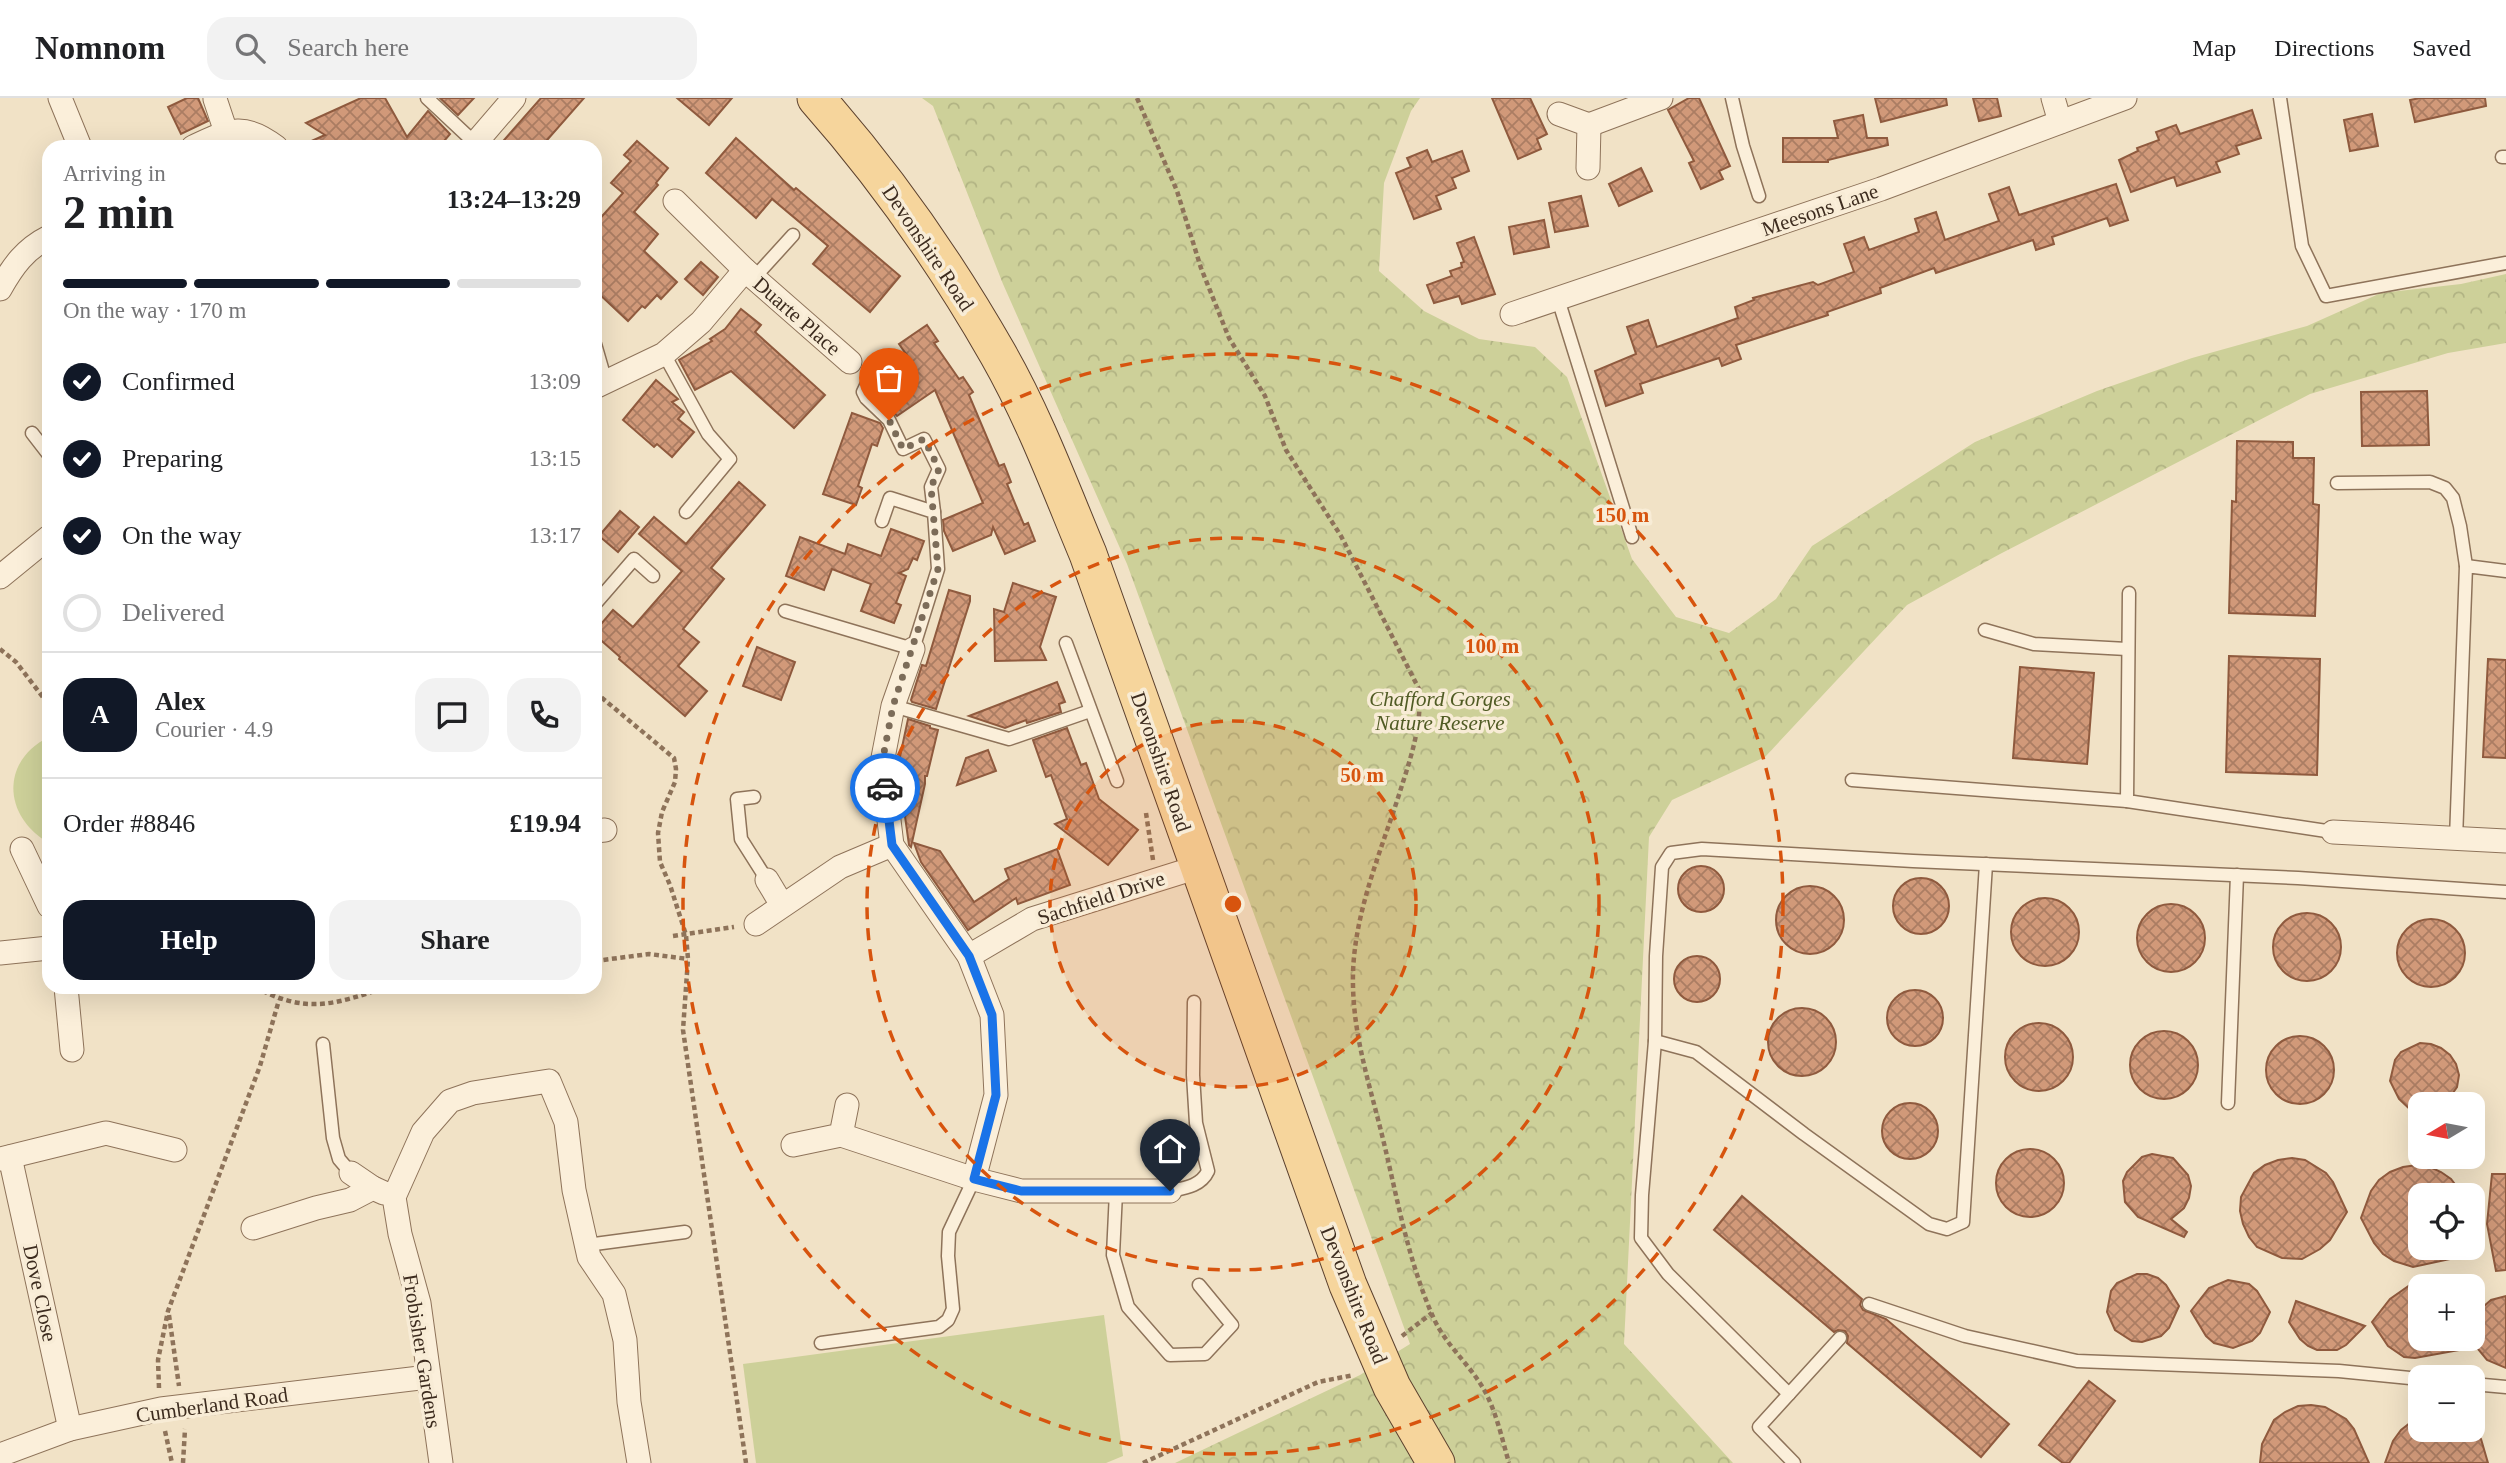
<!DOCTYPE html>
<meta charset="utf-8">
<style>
:root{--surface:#fff;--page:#f2f2f2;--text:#202124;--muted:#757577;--line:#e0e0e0;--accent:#111827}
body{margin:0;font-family:"Times New Roman",serif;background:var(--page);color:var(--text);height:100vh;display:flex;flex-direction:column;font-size:26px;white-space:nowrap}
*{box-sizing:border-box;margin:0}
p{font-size:23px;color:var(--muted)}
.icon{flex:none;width:38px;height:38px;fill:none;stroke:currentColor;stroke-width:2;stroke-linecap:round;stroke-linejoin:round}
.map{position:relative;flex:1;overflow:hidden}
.side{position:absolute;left:42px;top:42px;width:560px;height:854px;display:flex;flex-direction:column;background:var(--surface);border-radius:21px;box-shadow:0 7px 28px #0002}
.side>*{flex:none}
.needle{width:46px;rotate:260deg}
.buttons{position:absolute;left:2408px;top:994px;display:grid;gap:14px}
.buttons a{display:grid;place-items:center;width:77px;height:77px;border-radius:14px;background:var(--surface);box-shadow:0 7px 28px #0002;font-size:35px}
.pin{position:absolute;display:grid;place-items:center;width:60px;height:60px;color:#fff;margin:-72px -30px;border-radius:50% 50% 50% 0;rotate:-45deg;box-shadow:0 0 7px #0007}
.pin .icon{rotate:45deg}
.courier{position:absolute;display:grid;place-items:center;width:70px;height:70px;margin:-35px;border:5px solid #1a73e8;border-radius:50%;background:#fff;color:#222;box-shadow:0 2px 9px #0007}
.head em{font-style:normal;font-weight:700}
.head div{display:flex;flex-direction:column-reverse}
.head{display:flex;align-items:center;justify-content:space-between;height:119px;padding:0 21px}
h1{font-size:46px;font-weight:700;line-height:52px}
.bar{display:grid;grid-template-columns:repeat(4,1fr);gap:10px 7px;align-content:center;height:84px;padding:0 21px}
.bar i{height:9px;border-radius:5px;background:var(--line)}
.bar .current{background:var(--accent)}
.bar p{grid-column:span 4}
.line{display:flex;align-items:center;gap:18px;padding:0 21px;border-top:2px solid var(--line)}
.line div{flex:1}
.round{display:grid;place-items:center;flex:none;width:74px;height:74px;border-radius:21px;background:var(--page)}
ol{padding:0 21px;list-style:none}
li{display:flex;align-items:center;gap:21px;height:77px}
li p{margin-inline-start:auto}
li .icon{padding:7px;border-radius:50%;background:var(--accent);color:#fff;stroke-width:4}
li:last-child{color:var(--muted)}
li i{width:38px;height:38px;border:4px solid var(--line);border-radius:50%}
.primary-button{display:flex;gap:14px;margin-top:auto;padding:14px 21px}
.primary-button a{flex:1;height:80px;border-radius:21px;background:var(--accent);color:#fff;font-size:28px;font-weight:700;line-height:80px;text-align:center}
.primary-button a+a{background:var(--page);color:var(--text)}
header{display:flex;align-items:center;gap:42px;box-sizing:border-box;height:98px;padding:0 35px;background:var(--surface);border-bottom:2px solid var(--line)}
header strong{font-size:33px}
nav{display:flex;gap:38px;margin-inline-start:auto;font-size:24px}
.search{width:490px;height:63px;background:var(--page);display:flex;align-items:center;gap:18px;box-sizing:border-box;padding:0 24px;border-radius:21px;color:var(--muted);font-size:26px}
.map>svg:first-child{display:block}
.grass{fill:#cdd099}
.forest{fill:url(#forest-crowns)}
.building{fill:url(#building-cross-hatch);stroke:#8f5a3e;stroke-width:2}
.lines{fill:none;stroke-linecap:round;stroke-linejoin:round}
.lane-casing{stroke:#8e735a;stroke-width:15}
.street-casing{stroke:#8e735a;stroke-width:25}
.primary-casing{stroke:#5c412e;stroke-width:39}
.path{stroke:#8e735a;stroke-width:4.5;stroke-dasharray:5 3.5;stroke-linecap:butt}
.lane{stroke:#fbefda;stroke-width:12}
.street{stroke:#fbefda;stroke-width:23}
.primary{stroke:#f6d59c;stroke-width:37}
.done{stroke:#7c6c59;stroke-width:7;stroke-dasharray:0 12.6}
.route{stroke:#1a73e8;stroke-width:9}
.ring{fill:none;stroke:#d7540e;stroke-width:3.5;stroke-dasharray:12 9}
.labels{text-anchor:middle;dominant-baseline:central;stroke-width:7;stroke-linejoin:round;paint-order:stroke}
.street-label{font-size:21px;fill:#3d2c1f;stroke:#f8ecd6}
.park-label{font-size:21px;font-style:italic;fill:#505b24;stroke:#f8ecd6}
.centre{fill:#d7540e;stroke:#f8ecd6;stroke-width:3.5}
.ring-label{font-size:21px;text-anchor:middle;font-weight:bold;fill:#d7540e;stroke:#f8ecd6;stroke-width:7;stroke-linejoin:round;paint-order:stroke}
</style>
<header>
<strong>Nomnom</strong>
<div class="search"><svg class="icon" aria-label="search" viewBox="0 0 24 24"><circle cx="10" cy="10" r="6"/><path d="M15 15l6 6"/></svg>Search here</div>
<nav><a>Map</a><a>Directions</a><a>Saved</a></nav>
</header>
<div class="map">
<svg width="2506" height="1365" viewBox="0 0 2506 1365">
<defs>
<pattern id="forest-crowns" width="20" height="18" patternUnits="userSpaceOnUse" patternTransform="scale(1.75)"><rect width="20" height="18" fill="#cdd099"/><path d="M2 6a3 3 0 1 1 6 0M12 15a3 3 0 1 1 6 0" fill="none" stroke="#b1b383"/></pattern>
<pattern id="building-cross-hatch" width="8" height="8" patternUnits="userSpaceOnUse" patternTransform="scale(1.75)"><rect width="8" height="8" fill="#d19979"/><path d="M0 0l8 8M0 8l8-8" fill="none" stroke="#ab7d63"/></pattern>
</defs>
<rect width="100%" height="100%" fill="#f1e2c6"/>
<g class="grass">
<path d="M49,639V745C3,719 0,663 49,639Z"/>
<path d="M1104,1217L1123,1358L1106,1365H756L743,1266Z"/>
</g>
<path class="forest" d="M922,0H1420L1411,13L1384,85L1379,173L1424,213L1479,241L1535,249L1567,279L1632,461L1676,519L1729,535L1776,501L1812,448L1975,344L2097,293L2192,260L2307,228L2381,195L2461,186L2506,176V245L2448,255L2310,296L2000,456L1907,507L1765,659L1672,702L1649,739L1624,1246L1733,1365H1175L1360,1277L1410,1246L1127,466L1003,186L933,8Z"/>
<g class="building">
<path d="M187,0H198L208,23L181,36L168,9Z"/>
<path d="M361,0H385L407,39L428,13L450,36L439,49H298L325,37L306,25Z"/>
<path d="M440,0H474L458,17Z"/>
<path d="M541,0H584L541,49H498Z"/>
<path d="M677,0H732L709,27Z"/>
<path d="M1492,0H1530L1547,36L1537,41L1541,51L1518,61Z"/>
<path d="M1689,0H1699L1730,68L1719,73L1723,81L1701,91L1689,65L1694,63L1668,12Z"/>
<path d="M1875,0H1946L1947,7L1881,24Z"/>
<path d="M1973,0H1997L2001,18L1979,23Z"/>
<path d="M2420,0H2485L2486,8L2415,24L2410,2Z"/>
<path d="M2252,12L2261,40L2236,48L2239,56L2216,64L2220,74L2177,88L2174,79L2131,94L2119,62L2138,53L2137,50L2159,42L2156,34L2176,27L2180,36Z"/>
<path d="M2372,16L2378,48L2350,53L2344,22Z"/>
<path d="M1863,17L1867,40H1887L1888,47L1828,62V64H1783V40H1838L1834,23Z"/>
<path d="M736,40L794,92L796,90L900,178L870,214L813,166L828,148L772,101L756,120L706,75Z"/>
<path d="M637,43L668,70L656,85L658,87L634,114L658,136L644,153L677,184L661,201L657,197L645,210L642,208L628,223L595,192V126L623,95L611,85L631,63L624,57Z"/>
<path d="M1427,52L1432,64L1462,53L1469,73L1452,80L1456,90L1436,98L1441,111L1414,121L1396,75L1411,69L1407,60Z"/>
<path d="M1641,70L1652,93L1619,108L1609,86Z"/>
<path d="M2116,86L2128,122L2110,128L2107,120L2052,139L2054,146L2036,152L2033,142L1936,175L1934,170L1880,190L1881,195L1827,214L1828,217L1736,247L1741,261L1722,268L1719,260L1640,286L1643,295L1606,308L1595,273L1636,256L1627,229L1648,222L1657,249L1738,220L1735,209L1754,202L1753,200L1813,184L1818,187L1854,174L1844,146L1864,139L1869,152L1919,134L1915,121L1936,114L1945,142L1999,123L1989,96L2009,89L2019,117Z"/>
<path d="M1581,98L1588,128L1555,134L1549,105Z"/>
<path d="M1544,122L1549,149L1514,156L1509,129Z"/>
<path d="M1474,139L1495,196L1462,206L1459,198L1434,205L1427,187L1452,178L1450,173L1462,169L1461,165L1464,164L1457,145Z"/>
<path d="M701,164L718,179L703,197L685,181Z"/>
<path d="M741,211L761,227L755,234L825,297L794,330L731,273L695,292L679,262L712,243L710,241L725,231Z"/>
<path d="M927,227L938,243L934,245L959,281L963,279L973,294L969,297L999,368L1004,366L1011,384L1007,386L1024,427L1028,425L1035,443L1005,456L993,429L991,437L953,453L944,433L943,422L983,405L935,292L897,318L874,293L913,266L899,246Z"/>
<path d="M656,282L678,301L672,304L684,314L678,321L694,334L672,359L657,346L654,349L623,322Z"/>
<path d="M2427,293L2429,347L2362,348L2361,294Z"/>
<path d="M852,315L880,325L883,330L877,348L872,346L858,388L862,390L856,407L823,396Z"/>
<path d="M2237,343L2293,344V360H2314L2313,406L2319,407L2315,518L2229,515L2232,403L2236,404Z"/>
<path d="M739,384L765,407L711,470L724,481L683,531L699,544L678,568L707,593L685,618L619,561L620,559L595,537V533L613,512L633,529L682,473L639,436L654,419L686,446Z"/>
<path d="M620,413L639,429L618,454L599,438Z"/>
<path d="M891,431L924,443L917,462L913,460L908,471L899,475L906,478L896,505L901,507L894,525L861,513L871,486L832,471L824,492L786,478L800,439L845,456L848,446L881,458Z"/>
<path d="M1013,485L1056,499L1040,549L1046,562L995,563L994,511L1004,514Z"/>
<path d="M949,492L970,498V503L936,611L912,604L911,602L922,567L926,568Z"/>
<path d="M757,549L795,564L781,602L743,588Z"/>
<path d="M2229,558L2320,561L2317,677L2226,674Z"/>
<path d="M2488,561L2506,562V660L2483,659Z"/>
<path d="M2020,569L2094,575L2087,666L2013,660Z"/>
<path d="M1057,584L1065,604L1059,606L1061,614L1027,625L1026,622L1005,630L969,618Z"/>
<path d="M908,621L930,628V630L938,632L927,678H925V686L911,749L909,747L898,668Z"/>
<path d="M1067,630L1081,667L1086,665L1099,701L1138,732L1108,767L1055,726L1067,721L1051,677L1046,679L1033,642Z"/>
<path d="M988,652L996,673L957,687L966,660Z"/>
<path d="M914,745L940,753L974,804L1009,781L1005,771L1057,751L1070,787L1018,806L1016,800L968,832L921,764Z"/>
<circle cx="1701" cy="791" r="23"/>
<circle cx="1921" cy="808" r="28"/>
<circle cx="1810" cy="822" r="34"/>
<circle cx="2045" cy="834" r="34"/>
<circle cx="2171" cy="840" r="34"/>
<circle cx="2307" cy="849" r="34"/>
<circle cx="2431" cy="855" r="34"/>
<circle cx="1697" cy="881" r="23"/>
<circle cx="1915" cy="920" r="28"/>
<circle cx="1802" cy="944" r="34"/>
<circle cx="2039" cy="959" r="34"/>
<circle cx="2164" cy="967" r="34"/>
<circle cx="2300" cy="972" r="34"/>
<path d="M2420,945L2431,946L2441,950L2450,957L2456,966L2459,977L2457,989L2445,1006H2420V1021L2399,1001L2390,983L2395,962L2401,954Z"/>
<circle cx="1910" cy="1033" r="28"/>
<circle cx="2030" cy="1085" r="34"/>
<path d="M2152,1056L2173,1060L2188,1077L2191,1088L2189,1100L2184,1110L2171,1121L2187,1134L2184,1139L2138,1119L2125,1104L2123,1083L2127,1074L2142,1059Z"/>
<path d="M2292,1060L2305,1062L2326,1075L2333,1084L2347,1114L2330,1142L2320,1151L2302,1161L2282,1160L2257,1149L2249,1139L2243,1126L2240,1113L2241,1099L2254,1075L2265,1067L2278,1062Z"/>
<path d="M2417,1067L2430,1069L2441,1074L2451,1081L2463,1097H2420V1150H2463L2464,1158L2413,1169L2394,1163L2383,1156L2374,1145L2361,1120L2371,1093L2379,1082L2390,1074L2403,1069Z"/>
<path d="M2492,1076H2506V1172L2496,1173L2487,1126Z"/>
<path d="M1742,1098L1862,1201L1860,1207L1863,1212L1886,1221L2009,1326L1981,1359L1847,1245L1848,1238L1845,1233L1838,1232L1834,1234L1714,1132Z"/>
<path d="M2137,1176H2147L2158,1180L2166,1187L2179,1208L2169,1230L2161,1238L2142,1244L2132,1243L2115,1232L2107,1214L2111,1193L2117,1185Z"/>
<path d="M2420,1180V1241H2464L2465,1251L2415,1260L2404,1259L2388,1248L2372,1224L2390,1201Z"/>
<path d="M2228,1182L2249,1186L2257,1193L2270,1214L2260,1235L2252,1243L2233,1250L2214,1245L2206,1238L2191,1213L2209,1190Z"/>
<path d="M2506,1198V1270L2487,1262L2473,1245V1223L2475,1216L2491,1202Z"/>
<path d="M2296,1203L2365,1228L2346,1247L2337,1252H2317L2308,1248L2300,1241L2289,1224Z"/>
<path d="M2089,1283L2115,1303L2069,1365H2063L2039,1347Z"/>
<path d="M2311,1307L2325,1309L2346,1321L2354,1331L2369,1365H2260L2262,1346L2274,1322L2285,1314L2298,1308Z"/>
<path d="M2420,1317V1332H2473L2481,1341L2488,1365H2385L2393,1343L2401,1332Z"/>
</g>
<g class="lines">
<defs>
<g id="lane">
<path d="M427,0L475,45"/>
<path d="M1732,0L1743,48L1759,98"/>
<path d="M2280,0L2302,148L2326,198L2506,165"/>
<path d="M2502,59H2506"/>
<path d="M754,180L793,137"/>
<path d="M1558,201L1632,439"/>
<path d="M595,246L606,284"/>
<path d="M664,256L708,336L730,361L686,414"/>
<path d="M874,271L863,294L866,300L889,322L903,351L924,341L939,371L931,389L934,414"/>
<path d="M32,335L49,357"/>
<path d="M2337,385L2430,384L2445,390L2453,400L2460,428L2466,468"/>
<path d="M2129,495L2127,703L2333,734"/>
<path d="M595,506L634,461L653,478"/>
<path d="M785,513L913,551L938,471L934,414L890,400L882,423"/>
<path d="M1985,532L2034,546L2127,551"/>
<path d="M1066,545L1117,683"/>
<path d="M893,608L1009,641L1090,613"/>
<path d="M1852,682L2127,703"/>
<path d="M754,699L737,701L741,741L767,782"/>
<path d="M2456,741L2466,468L2506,473"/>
<path d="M1655,943L1696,954L1804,1036L1929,1126L1947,1131L1963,1124L1986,766"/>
<path d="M323,946L333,1040L339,1061L351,1075"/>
<path d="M2228,1005L2237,777"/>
<path d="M1170,1093C1185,1090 1201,1088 1208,1073L1196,1025L1193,977L1194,904"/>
<path d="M1116,1094L1113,1157L1128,1209L1170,1257L1205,1256L1232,1227L1199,1187"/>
<path d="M587,1147L685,1134"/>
<path d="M1869,1206L1965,1238L2077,1263L2339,1273L2420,1281"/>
<path d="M821,1245L939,1229L948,1222L953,1211L948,1158L949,1134L974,1081"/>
<path d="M2473,1286L2506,1289"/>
<path d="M1789,1296L1668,1176L1641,1140L1642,1097L1655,943L1656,858L1662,769L1671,755L1702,751L1913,763L2298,780L2506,794"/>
<path d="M1794,1365L1759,1329L1840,1240"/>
</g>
<g id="street">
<path d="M60,0L80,49"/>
<path d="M2053,0L2060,24"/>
<path d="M215,1L226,34"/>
<path d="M1559,16L1589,27L1588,70"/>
<path d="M1589,27L1661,0"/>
<path d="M193,49C228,33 242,23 276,49"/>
<path d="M472,49L514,0"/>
<path d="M675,103L745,172L850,264"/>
<path d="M0,191C13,168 25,151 49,139"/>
<path d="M1512,216L1881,91L2125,0"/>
<path d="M595,289L664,256L701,224L745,172"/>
<path d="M0,479L49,439"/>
<path d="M913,551L893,608L882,665L892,747L969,858L1032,821L1198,769"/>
<path d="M595,733L605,732"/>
<path d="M2333,734L2506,743"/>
<path d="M22,751L49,808"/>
<path d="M767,782L782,807"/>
<path d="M756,826L840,769L892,747"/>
<path d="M0,855L49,850"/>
<path d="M969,858L992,917L996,997L974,1081L1021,1093H1170"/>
<path d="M66,889L72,952"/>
<path d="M841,1037L974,1081"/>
<path d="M793,1047L841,1037L847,1007"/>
<path d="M10,1059L70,1331"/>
<path d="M0,1061L106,1035L175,1052"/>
<path d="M351,1075L373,1090L384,1095"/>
<path d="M253,1130L316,1110L350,1102L373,1090"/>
<path d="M0,1357L70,1331L161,1311L428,1279"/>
<path d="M441,1365L419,1205L400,1136L394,1099L423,1034L450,1003L473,995L549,983L566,1024L574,1092L589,1159L614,1196L625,1242L629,1304L639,1365"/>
</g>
<path id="primary" d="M816,0C885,78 946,165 998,256C1034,319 1060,389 1088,456L1348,1187L1392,1289L1436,1365"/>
</defs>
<use href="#lane" class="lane-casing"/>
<use href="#street" class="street-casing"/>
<use href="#primary" class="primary-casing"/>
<g class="path">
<path d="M1137,0L1177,93L1201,170L1229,240L1265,298L1286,352L1341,438L1419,591C1422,623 1413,653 1403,684C1383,750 1351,818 1353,888C1354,939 1369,985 1381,1033C1397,1097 1407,1161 1434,1221C1446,1247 1469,1266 1483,1290C1496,1312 1502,1341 1509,1365"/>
<path d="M0,551L16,564L49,607"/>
<path d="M595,594L674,660L676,671L675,684L662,714L658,735L660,764L670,787L686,837L688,861L683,932L746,1365"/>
<path d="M1146,715L1153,762"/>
<path d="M673,838L734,829"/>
<path d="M595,863L649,856L688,861"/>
<path d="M255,889C307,917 335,906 387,889"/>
<path d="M169,1217L179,1288"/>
<path d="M1402,1238L1432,1215"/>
<path d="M159,1290L158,1262L168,1213L260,968L279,902"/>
<path d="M165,1333L172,1365"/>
<path d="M183,1365L185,1331"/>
<path d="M1143,1365L1318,1284L1354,1277"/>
</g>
<use href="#lane" class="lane"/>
<use href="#street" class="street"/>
<use href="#primary" class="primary"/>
</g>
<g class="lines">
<path class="done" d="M885,690L882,665L893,608L938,471L931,389L939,371L924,341L903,351L889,322"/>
<path class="route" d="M885,690L892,747L969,858L992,917L996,997L974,1081L1021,1093H1170"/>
</g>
<circle cx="1233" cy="806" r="183" fill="#d7540e" fill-opacity=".12"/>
<g class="ring">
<circle cx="1233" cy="806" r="183"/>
<circle cx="1233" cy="806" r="366"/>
<circle cx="1233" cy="806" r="550"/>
</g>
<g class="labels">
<g class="street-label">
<text transform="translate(1820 112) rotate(-19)">Meesons Lane</text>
<text transform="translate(928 150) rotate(56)">Devonshire Road</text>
<text transform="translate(797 218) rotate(41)">Duarte Place</text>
<text transform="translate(1161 664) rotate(71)">Devonshire Road</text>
<text transform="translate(1101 800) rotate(-18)">Sachfield Drive</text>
<text transform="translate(40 1195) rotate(78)">Dove Close</text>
<text transform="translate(1354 1197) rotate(68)">Devonshire Road</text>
<text transform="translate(422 1253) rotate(81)">Frobisher Gardens</text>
<text transform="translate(212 1307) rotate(-8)">Cumberland Road</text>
</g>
<g class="park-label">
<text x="1440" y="601">Chafford Gorges<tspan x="1440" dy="24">Nature Reserve</tspan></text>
</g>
</g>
<circle cx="1233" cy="806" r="10" class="centre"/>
<g class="ring-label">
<text x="1622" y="424">150 m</text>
<text x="1492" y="555">100 m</text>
<text x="1362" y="684">50 m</text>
</g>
</svg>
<div class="buttons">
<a><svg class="needle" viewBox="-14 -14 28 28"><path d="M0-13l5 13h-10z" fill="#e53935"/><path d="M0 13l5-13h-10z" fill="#757577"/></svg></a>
<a><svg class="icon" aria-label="locate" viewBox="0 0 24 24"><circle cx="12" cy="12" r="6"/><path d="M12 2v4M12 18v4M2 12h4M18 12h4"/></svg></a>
<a>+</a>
<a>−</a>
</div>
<div class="pin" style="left:889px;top:322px;background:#ea580c"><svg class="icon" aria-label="bag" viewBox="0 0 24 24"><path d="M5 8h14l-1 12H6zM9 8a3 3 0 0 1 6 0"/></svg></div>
<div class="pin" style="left:1170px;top:1093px;background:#1f2937"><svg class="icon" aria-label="home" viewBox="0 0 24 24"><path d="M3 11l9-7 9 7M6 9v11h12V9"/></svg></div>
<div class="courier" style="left:885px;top:690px"><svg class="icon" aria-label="car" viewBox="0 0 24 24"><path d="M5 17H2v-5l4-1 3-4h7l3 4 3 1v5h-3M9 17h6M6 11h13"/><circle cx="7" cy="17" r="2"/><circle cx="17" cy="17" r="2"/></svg></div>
<section class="side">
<div class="head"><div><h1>2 min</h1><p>Arriving in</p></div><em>13:24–13:29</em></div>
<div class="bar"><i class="current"></i><i class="current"></i><i class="current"></i><i></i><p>On the way · 170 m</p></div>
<ol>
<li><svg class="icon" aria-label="check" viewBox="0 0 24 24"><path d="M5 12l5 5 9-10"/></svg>Confirmed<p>13:09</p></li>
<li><svg class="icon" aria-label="check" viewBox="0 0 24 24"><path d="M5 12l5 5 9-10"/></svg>Preparing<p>13:15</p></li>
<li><svg class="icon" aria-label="check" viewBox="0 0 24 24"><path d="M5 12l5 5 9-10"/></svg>On the way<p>13:17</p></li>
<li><i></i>Delivered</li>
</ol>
<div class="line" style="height:126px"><b class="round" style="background:var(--accent);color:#fff">A</b><div><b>Alex</b><p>Courier · 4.9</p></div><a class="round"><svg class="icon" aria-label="chat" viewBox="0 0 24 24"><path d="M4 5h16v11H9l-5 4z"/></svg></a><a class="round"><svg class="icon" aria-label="phone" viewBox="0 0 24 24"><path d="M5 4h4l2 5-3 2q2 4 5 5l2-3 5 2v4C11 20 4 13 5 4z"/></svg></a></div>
<div class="line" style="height:91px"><div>Order #8846</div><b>£19.94</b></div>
<div class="primary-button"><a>Help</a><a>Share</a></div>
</section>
</div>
